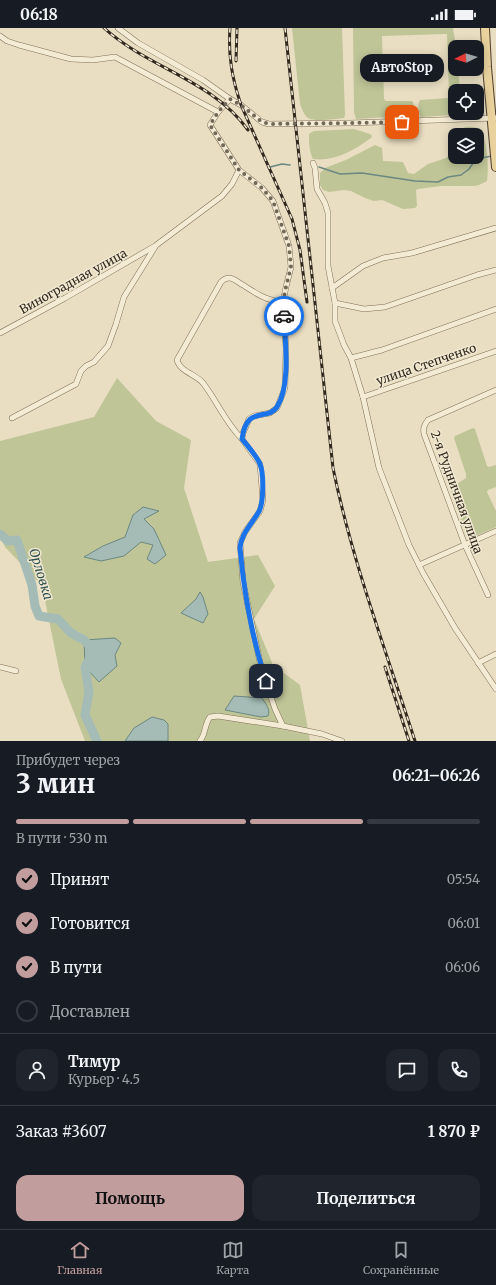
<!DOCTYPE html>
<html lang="ru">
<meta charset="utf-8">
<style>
:root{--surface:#171b24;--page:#20242c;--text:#f1f3f6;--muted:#9ea1a6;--line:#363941;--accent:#c29d9e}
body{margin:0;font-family:Merriweather,serif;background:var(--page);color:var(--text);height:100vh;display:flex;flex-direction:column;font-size:15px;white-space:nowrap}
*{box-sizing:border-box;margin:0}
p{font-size:13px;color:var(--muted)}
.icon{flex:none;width:22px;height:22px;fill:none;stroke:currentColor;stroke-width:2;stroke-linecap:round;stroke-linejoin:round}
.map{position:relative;height:713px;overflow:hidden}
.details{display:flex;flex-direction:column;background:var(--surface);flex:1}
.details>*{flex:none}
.needle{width:26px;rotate:265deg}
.buttons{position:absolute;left:448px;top:12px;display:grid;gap:8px}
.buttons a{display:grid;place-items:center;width:36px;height:36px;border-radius:8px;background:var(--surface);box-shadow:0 2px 10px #0003;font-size:20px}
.pin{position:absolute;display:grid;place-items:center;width:34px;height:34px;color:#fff;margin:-17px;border-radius:8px;box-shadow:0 2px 6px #0006}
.courier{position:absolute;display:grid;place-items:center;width:40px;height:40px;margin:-20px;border:3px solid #1a73e8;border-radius:50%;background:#fff;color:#222;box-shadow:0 1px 5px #0007}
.bubble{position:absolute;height:28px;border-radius:12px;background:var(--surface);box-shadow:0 2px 10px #0003;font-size:13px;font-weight:700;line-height:28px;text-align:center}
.summary em{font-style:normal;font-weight:700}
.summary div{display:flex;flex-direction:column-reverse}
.summary{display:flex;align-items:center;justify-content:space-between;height:68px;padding:0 16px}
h1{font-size:26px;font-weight:700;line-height:30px}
.bar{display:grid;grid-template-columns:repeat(4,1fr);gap:6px 4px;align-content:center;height:48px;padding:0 16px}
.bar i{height:5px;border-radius:3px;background:var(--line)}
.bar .active{background:var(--accent)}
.bar p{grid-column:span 4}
.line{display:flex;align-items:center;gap:10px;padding:0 16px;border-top:1px solid var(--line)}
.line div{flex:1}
.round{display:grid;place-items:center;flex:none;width:42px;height:42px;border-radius:12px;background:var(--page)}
ol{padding:0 16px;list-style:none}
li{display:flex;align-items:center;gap:12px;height:44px}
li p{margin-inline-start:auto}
li .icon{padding:4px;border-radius:50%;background:var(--accent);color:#111;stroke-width:4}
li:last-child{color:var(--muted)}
li i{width:22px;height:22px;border:2px solid var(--line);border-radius:50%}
.cta{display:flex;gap:8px;margin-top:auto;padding:8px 16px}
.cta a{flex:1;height:46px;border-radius:12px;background:var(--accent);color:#111;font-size:16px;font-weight:700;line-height:46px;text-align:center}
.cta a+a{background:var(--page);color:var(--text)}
.status{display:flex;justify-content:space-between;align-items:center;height:28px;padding:0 20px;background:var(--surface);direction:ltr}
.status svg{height:11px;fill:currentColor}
.menu{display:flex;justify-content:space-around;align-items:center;height:56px;border-top:1px solid var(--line);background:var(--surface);font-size:11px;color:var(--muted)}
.menu a{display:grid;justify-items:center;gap:2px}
.menu .active{color:var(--accent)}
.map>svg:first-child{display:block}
.green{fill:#bfc597}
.water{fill:#a4bcb5;stroke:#6c8882}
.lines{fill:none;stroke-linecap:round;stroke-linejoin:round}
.stream{stroke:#6c8882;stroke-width:1.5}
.river{stroke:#a4bcb5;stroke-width:9}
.minor-casing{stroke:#80705b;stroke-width:6}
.primary-casing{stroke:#4e3e2f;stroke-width:10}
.minor{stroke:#f4ebd4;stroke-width:5}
.primary{stroke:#e9d29d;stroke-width:8}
.rail-casing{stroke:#32281e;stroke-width:3}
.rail{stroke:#f1e8d1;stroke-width:1.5;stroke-dasharray:4.5;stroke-linecap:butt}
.done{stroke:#726857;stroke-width:4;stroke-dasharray:0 7.2}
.route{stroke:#1a73e8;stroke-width:5}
.labels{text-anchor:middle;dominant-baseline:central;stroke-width:3;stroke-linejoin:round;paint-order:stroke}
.street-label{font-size:12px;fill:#32281e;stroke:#f1e8d1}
.water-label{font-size:13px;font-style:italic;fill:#2e504f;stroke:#f1e8d1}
</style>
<div class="status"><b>06:18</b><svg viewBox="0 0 49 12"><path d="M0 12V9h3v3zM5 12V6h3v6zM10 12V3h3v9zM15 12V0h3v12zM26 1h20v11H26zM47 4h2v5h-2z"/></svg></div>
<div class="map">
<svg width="496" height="713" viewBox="0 0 496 713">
<rect width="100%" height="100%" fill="#e9dec2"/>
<g class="green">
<path d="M292,0H342L345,87L344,90C336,91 315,94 308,90C304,87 302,81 300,76Z"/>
<path d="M353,0H453L456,19L455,41H458L460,63H455V85H457L452,87L422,89L420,88C419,83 417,76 420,72L448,70L449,68L447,6H445L383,8H382L384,71L386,73H412L413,74L414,86L413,87L406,88L356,91L354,84Z"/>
<path d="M465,99C469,99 474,98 478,101C488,107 489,142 487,153L479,157L474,158H441L418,161L416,162L417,178L415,180L403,181L382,172L374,173L365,170L351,163L344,162L329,164L323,162L320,157V145L325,140L346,132L375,117L382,120L383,133L403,134L408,145L414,146L428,136L446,130L448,128L450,111L455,108V129H477V107H456Z"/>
<path d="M354,101L370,106L372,108L371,110C354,122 335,134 313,131C309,123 309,115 309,106L314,103Z"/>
<path d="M117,350L156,393L191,412L184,460L208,534L258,527L275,558L254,591L273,637L300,657L310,713H85L61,651L42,558L5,519L0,508V413L94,389Z"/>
<path d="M473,400L475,401L487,438L489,439L496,437V459L488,462L487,464L496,483V499L471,510L467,508L451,464L455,457L466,450V446L454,410L455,408Z"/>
</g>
<g class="water">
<path d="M143,479L159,483L144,491L154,501L166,527L155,536L147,531L153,517L141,514L124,528L101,533L84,529L103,518L125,509L133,487Z"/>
<path d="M200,564L203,569L208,586L203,595L181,585L196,571Z"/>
<path d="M115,610L121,615L115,627L117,638L99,654L85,639L84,612Z"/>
<path d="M234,668L262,670C265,675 271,681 268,688L261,689L225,682Z"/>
<path d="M152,689L164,692L168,696V713H125L134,700Z"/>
</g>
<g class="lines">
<g class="stream">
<path d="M270,139L282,136L290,137"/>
<path d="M319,139L340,146L362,145L415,153L438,154L448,149L461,147L469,141L476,131L492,128"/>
</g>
<path class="river" d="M0,506L8,513L17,512L32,557L35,578L39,588L58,591L71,605L84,612L94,622L85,639L89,664L85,687L97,713"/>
<defs>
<g id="minor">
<path d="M118,0L138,15L203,52L230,71L241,77L262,94L269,96L350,95L496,90"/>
<path d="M0,8L7,13L19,17L71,31L93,32L115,29L218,84"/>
<path d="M313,135L315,140L317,161L325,175L328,185V238L335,275V293L344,317L351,330L363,369L379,440L409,517L423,545L455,600L496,661"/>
<path d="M239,142L262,160L273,173L289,218L291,239L286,259L283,274L286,321L285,360L277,380L270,385L254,388L249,391L243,405L242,411L260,436L263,472L260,483L245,504L240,515L243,554L261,639L275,681L283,698L322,706L342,713"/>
<path d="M332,260L363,238L383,230L412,225L496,200"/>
<path d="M335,275L364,281L385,279L477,247L496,242"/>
<path d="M0,305L65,270L155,218L222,168L232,156L239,142L210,97L218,84L230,71"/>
<path d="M351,330L382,322L496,281"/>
<path d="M363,369L496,323"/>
<path d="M12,390L76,356L81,343L86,338L94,334L108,318L116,296L124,269L155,219"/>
<path d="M242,411C225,394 217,373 203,355C196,346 180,344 177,332L221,254C223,252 226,250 229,250C234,250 239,255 243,257C257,266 267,273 283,274"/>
<path d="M419,537L496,503"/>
<path d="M488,567L465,517L424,406C423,400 424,397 428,392L496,362"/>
<path d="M478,635L496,626"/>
<path d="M0,639L16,643"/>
<path d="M200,713C206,706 204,697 210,689L218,688L283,698"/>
</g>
<path id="primary" d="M485,0L487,39L496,139"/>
</defs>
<use href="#minor" class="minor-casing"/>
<use href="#primary" class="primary-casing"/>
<use href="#minor" class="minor"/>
<use href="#primary" class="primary"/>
<defs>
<g id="rail">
<path d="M104,0C148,40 212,52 248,102"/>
<path d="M230,0C228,28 232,50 241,77L292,191L300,222L307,274"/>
<path d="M285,0L333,440C352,533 386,623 415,713"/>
<path d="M236,33L237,0"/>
<path d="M385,639L409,713"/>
</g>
</defs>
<use href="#rail" class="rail-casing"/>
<use href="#rail" class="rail"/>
</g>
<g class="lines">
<path class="done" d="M284,288L283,274L286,259L291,239L289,218L273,173L262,160L239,142L210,97L218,84L230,71L241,77L262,94L270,96L350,95L402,94"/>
<path class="route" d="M266,653C252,610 244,565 240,520C241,506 251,497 258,485C264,477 264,446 260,436C258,430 247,417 242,411C247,376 267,394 277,379C291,357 285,313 284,288"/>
</g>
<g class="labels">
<g class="street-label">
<text transform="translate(73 253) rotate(-29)">Виноградная улица</text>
<text transform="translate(426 336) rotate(-19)">улица Степченко</text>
<text transform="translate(457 464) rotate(70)">2-я Рудничная улица</text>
</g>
<g class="water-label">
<text transform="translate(41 546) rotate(73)">Орловка</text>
</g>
</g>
</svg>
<div class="buttons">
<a><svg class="needle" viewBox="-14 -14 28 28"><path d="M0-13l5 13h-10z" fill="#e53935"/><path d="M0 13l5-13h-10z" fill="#9ea1a6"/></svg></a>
<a><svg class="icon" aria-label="locate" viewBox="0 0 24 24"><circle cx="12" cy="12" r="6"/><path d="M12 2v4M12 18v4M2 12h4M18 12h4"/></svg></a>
<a><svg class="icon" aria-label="layers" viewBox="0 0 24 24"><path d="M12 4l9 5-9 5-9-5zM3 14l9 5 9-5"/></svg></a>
</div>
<div class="pin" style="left:402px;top:94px;background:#ea580c"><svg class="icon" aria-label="bag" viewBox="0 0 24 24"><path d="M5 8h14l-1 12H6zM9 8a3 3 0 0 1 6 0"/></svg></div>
<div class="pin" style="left:266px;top:653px;background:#1f2937"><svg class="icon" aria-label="home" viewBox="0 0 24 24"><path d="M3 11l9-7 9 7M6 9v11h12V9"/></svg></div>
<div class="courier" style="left:284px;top:288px"><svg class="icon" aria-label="car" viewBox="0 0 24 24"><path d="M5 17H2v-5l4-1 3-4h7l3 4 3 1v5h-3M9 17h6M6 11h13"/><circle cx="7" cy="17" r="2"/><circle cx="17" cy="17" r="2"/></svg></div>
<div class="bubble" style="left:360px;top:26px;width:84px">АвтоStop</div>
</div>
<section class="details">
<div class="summary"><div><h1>3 мин</h1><p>Прибудет через</p></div><em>06:21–06:26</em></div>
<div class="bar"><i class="active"></i><i class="active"></i><i class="active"></i><i></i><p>В пути · 530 m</p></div>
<ol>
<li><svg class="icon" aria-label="check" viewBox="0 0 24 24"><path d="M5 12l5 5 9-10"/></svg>Принят<p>05:54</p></li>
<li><svg class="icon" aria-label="check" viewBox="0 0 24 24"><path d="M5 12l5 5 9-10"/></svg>Готовится<p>06:01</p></li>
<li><svg class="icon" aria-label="check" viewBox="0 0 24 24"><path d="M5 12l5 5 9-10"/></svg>В пути<p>06:06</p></li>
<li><i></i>Доставлен</li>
</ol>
<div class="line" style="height:72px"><a class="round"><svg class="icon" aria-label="person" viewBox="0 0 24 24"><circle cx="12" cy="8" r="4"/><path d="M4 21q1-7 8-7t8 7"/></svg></a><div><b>Тимур</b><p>Курьер · 4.5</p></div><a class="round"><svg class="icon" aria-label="chat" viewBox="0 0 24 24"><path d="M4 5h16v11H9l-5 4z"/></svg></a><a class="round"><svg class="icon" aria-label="phone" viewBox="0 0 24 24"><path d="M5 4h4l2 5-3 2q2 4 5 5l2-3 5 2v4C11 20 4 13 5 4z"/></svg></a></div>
<div class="line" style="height:52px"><div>Заказ #3607</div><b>1 870 ₽</b></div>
<div class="cta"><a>Помощь</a><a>Поделиться</a></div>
</section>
<nav class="menu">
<a class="active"><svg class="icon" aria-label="home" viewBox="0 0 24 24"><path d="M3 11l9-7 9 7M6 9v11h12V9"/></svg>Главная</a>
<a><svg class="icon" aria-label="map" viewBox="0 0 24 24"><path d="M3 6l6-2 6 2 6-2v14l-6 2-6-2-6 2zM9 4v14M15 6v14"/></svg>Карта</a>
<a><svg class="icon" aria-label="saved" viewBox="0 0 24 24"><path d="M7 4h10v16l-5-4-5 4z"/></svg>Сохранённые</a>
</nav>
